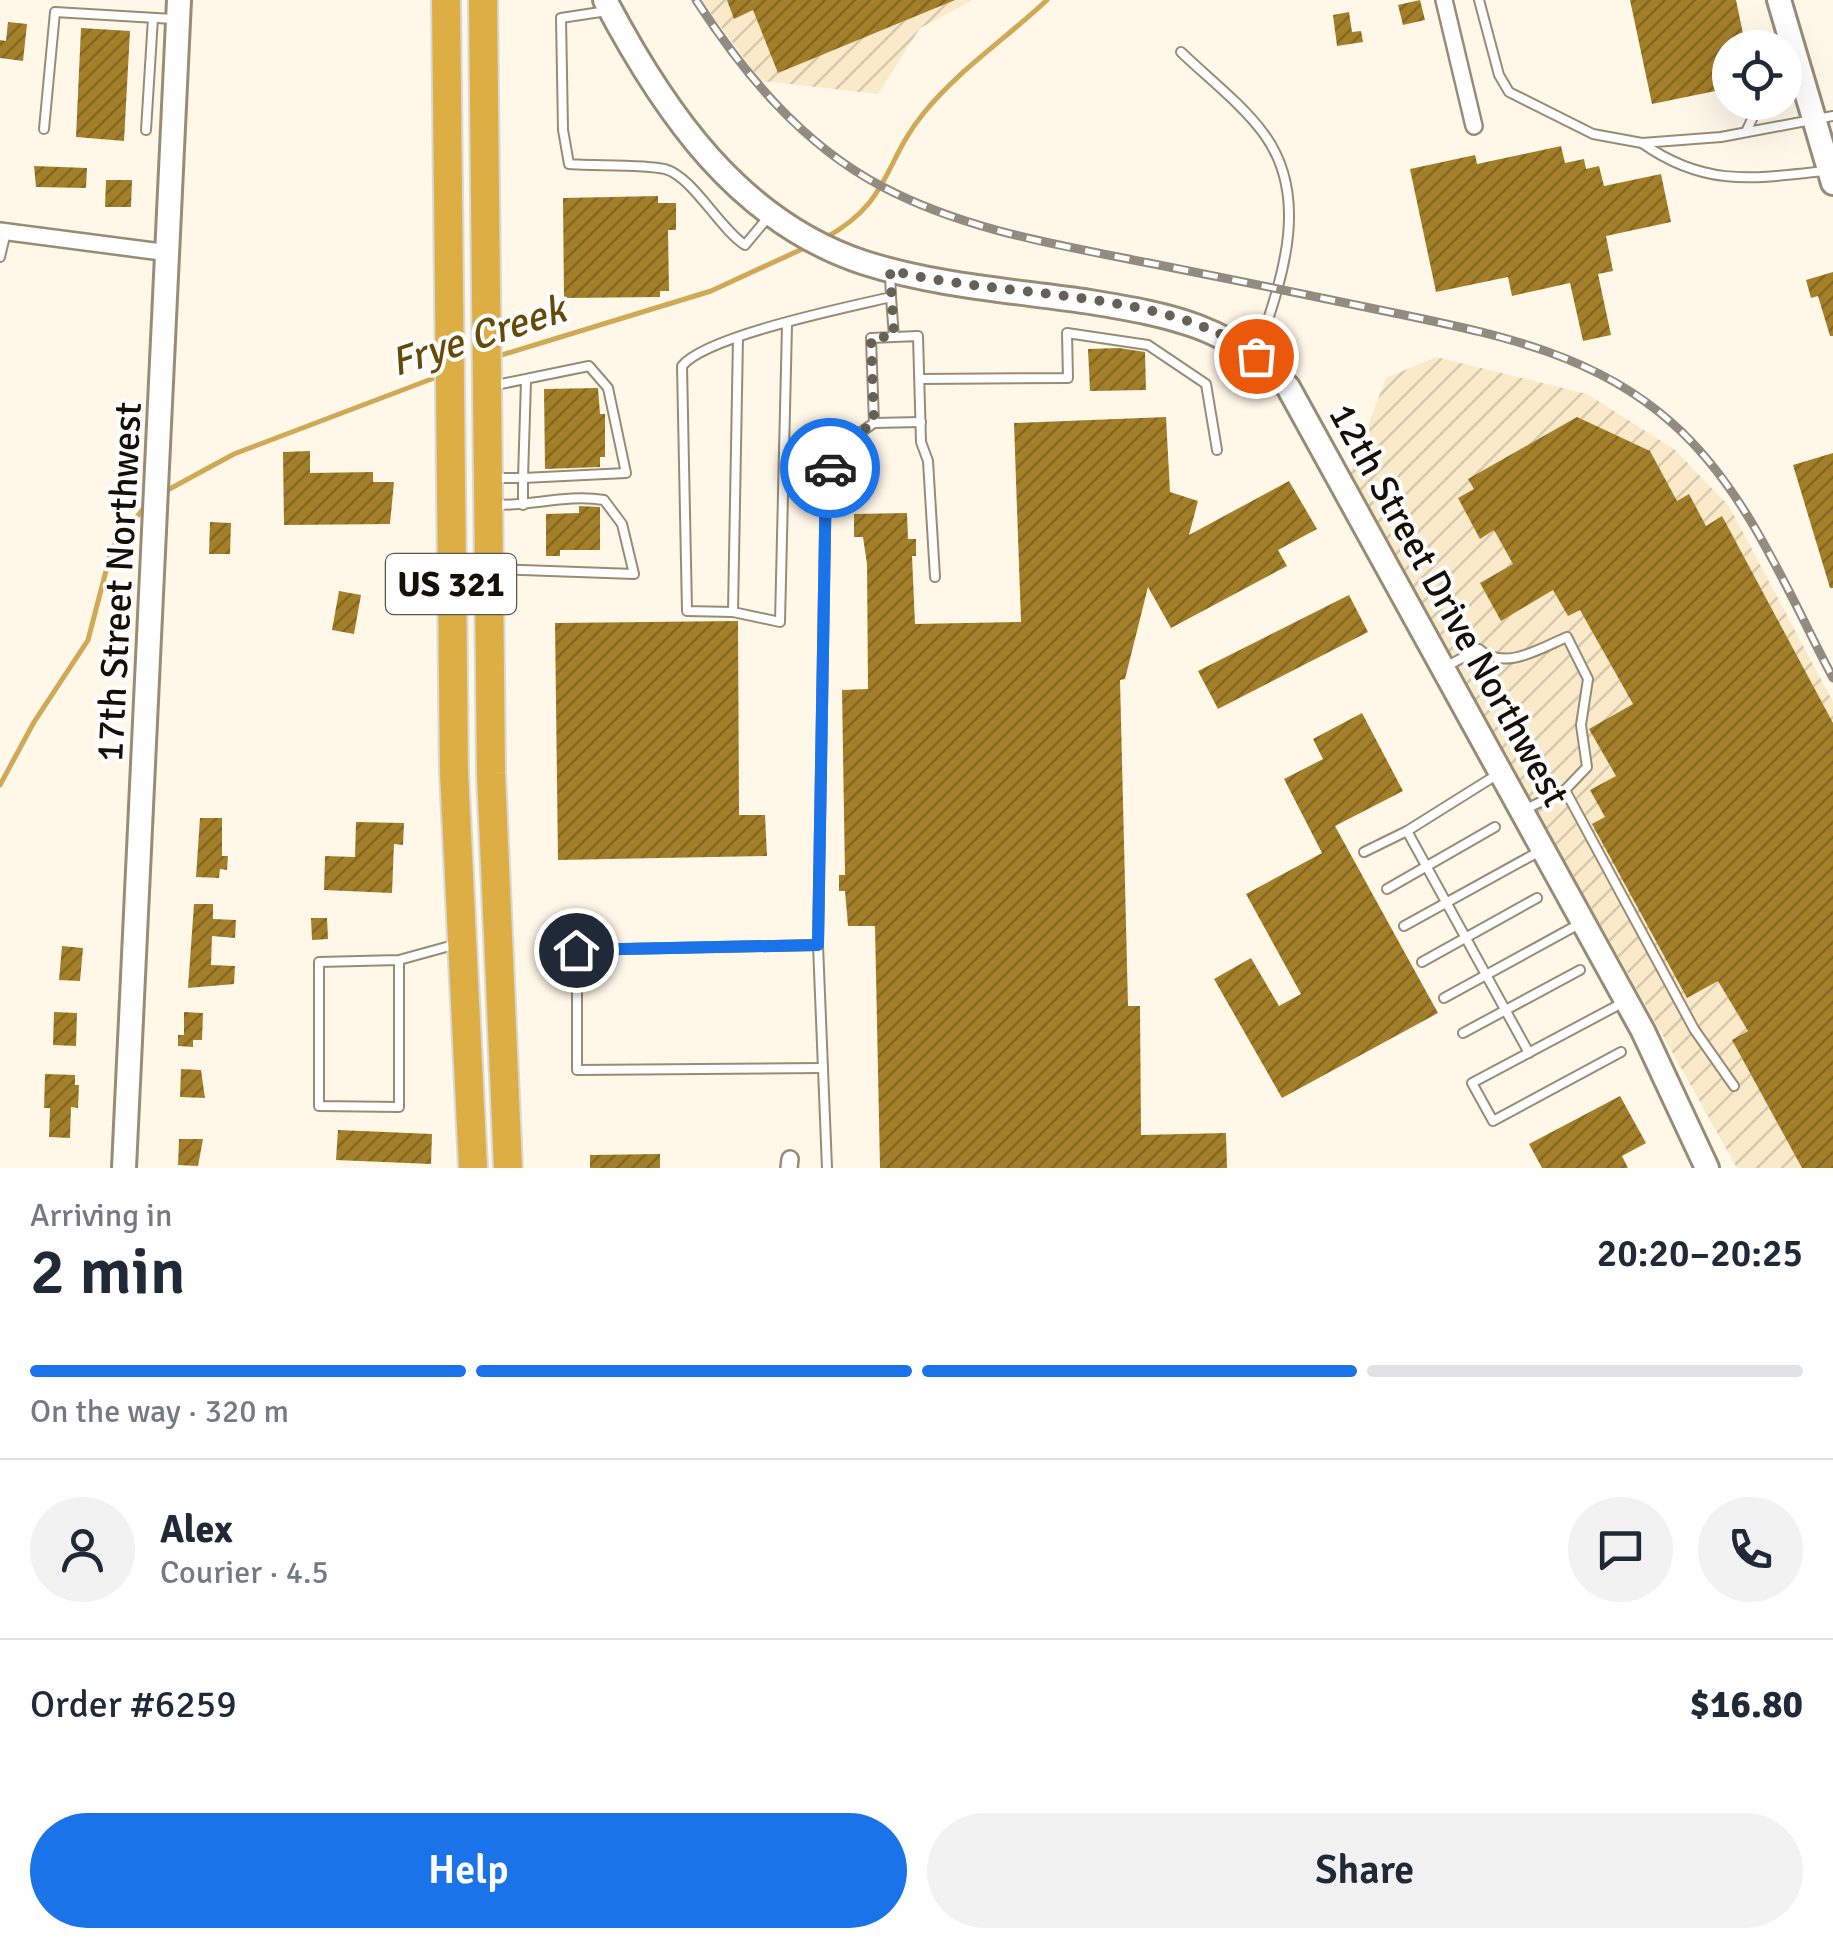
<!DOCTYPE html>
<meta charset="utf-8">
<style>
:root{--surface:#fff;--page:#f2f2f3;--text:#1f2937;--muted:#747a83;--line:#e0e1e3;--accent:#1a73e8}
body{margin:0;font-family:Signika,sans-serif;background:var(--page);color:var(--text);height:100vh;display:flex;flex-direction:column;font-size:38px;white-space:nowrap}
*{box-sizing:border-box;margin:0}
p{font-size:32px;color:var(--muted)}
.icon{flex:none;width:55px;height:55px;fill:none;stroke:currentColor;stroke-width:2;stroke-linecap:round;stroke-linejoin:round}
.map{position:relative;height:1168px;overflow:hidden}
.panel{display:flex;flex-direction:column;background:var(--surface);flex:1}
.panel>*{flex:none}
.buttons{position:absolute;left:1712px;top:30px;display:grid;gap:20px}
.buttons a{display:grid;place-items:center;width:90px;height:90px;border-radius:50%;background:var(--surface);box-shadow:0 10px 40px #0002;font-size:50px}
.pin{position:absolute;display:grid;place-items:center;width:85px;height:85px;color:#fff;margin:-42px;border:5px solid #fff;border-radius:50%;box-shadow:0 2px 10px #0007}
.courier{position:absolute;display:grid;place-items:center;width:100px;height:100px;margin:-50px;border:8px solid #1a73e8;border-radius:50%;background:#fff;color:#222;box-shadow:0 2px 12px #0007}
.summary em{font-style:normal;font-weight:600}
.summary div{display:flex;flex-direction:column-reverse}
.summary{display:flex;align-items:center;justify-content:space-between;height:170px;padding:0 30px}
h1{font-size:65px;font-weight:600;line-height:75px}
.bar{display:grid;grid-template-columns:repeat(4,1fr);gap:15px 10px;align-content:center;height:120px;padding:0 30px}
.bar i{height:12px;border-radius:8px;background:var(--line)}
.bar .active{background:var(--accent)}
.bar p{grid-column:span 4}
.line{display:flex;align-items:center;gap:25px;padding:0 30px;border-top:2px solid var(--line)}
.line div{flex:1}
.round{display:grid;place-items:center;flex:none;width:105px;height:105px;border-radius:52px;background:var(--page)}
.cta{display:flex;gap:20px;margin-top:auto;padding:20px 30px}
.cta a{flex:1;height:115px;border-radius:60px;background:var(--accent);color:#fff;font-size:40px;font-weight:600;line-height:115px;text-align:center}
.cta a+a{background:var(--page);color:var(--text)}
.map>svg:first-child{display:block}
.industrial{fill:url(#industrial-furrows)}
.lines{fill:none;stroke-linecap:round;stroke-linejoin:round}
.stream{stroke:#d0a957;stroke-width:5}
.building{fill:url(#building-hatch)}
.lane-casing{stroke:#988c75;stroke-width:12}
.street-casing{stroke:#988c75;stroke-width:20}
.secondary-casing{stroke:#988c75;stroke-width:28}
.highway-casing{stroke:#d9d9d7;stroke-width:32}
.lane{stroke:#fff;stroke-width:8}
.street{stroke:#fff;stroke-width:15}
.secondary{stroke:#fff;stroke-width:22}
.highway{stroke:#ddae44;stroke-width:28}
.rail-casing{stroke:#928c80;stroke-width:9}
.rail{stroke:#fff;stroke-width:5;stroke-dasharray:15;stroke-linecap:butt}
.done{stroke:#666156;stroke-width:10;stroke-dasharray:0 18}
.route{stroke:#1a73e8;stroke-width:12}
.labels{text-anchor:middle;dominant-baseline:central;stroke-width:8;stroke-linejoin:round;paint-order:stroke}
.shield{fill:#fff;stroke:#5a5851;stroke-width:2.5}
.shield-label{font-size:35px;font-weight:bold;fill:#141007}
.street-label{font-size:38px;fill:#141007;stroke:#fff}
.water-label{font-size:40px;font-style:italic;fill:#654b08;stroke:#fff}
</style>
<div class="map">
<svg width="1833" height="1168" viewBox="0 0 1833 1168">
<defs>
<pattern id="industrial-furrows" width="10" height="10" patternUnits="userSpaceOnUse" patternTransform="scale(2.5)"><rect width="10" height="10" fill="#faeaca"/><path d="M-1 1l2-2M0 10L10 0M9 11l2-2" fill="none" stroke="#d5c8ac"/></pattern>
<pattern id="building-hatch" width="6" height="6" patternUnits="userSpaceOnUse" patternTransform="scale(2.5)"><rect width="6" height="6" fill="#a47f29"/><path d="M-1 1l2-2M0 6l6-6M5 7l2-2" fill="none" stroke="#846721"/></pattern>
</defs>
<rect width="100%" height="100%" fill="#fff7e8"/>
<g class="industrial">
<path d="M701,0H973L920,28L878,94L761,81Z"/>
<path d="M1436,357L1587,394L1674,449L1729,506L1833,702V1168H1737L1349,476L1386,378Z"/>
</g>
<g class="lines">
<g class="stream">
<path d="M825,238C891,202 883,163 923,114C958,70 1007,38 1047,0"/>
<path d="M495,357L711,291L811,245"/>
<path d="M164,492L234,454L442,375"/>
<path d="M0,785L34,722L88,640L112,548L147,504"/>
</g>
</g>
<g class="building">
<path d="M727,0H955L778,73L753,10L734,19Z"/>
<path d="M1420,0L1425,20L1403,25L1398,5Z"/>
<path d="M1630,0H1736L1746,48H1730V88L1652,104Z"/>
<path d="M1349,12L1352,32L1361,31L1363,42L1337,46L1333,15Z"/>
<path d="M8,22L27,24L23,61L0,58V40L6,41Z"/>
<path d="M81,28L130,31L124,141L76,137Z"/>
<path d="M1561,146L1565,163L1584,159L1586,169L1599,166L1604,186L1661,174L1671,222L1606,236L1613,271L1598,274L1611,335L1583,341L1570,283L1512,296L1508,277L1436,292L1410,169L1475,155L1477,164Z"/>
<path d="M34,166L87,168L86,188L36,187Z"/>
<path d="M106,180H132L131,207H105Z"/>
<path d="M658,196V203H676V230H668L669,291H660V297L564,298L563,198Z"/>
<path d="M1833,272V336H1830L1818,296L1811,298L1806,280Z"/>
<path d="M1119,348L1145,352L1146,390L1090,391L1088,349Z"/>
<path d="M598,388L600,414H605V457H600V467L545,469L544,389Z"/>
<path d="M1166,417L1170,492L1198,501L1189,535L1289,481L1317,529L1278,550L1287,566L1171,628L1148,587L1125,679L1120,680L1128,1006H1140L1141,1135L1226,1133L1227,1168H880L875,926H848L845,891H839V875H845L842,690L868,689L867,564L863,537H854V514L907,513L908,539H916V556H912L915,624L1021,622L1014,423Z"/>
<path d="M1577,417L1650,451L1677,501L1689,494L1706,526L1722,516L1833,723V1168H1802L1732,1040L1748,1031L1718,981L1687,998L1592,824L1605,817L1590,790L1616,776L1589,729L1633,704L1580,610L1568,616L1553,590L1501,621L1480,583L1513,564L1494,530L1480,539L1458,498L1474,489L1468,479Z"/>
<path d="M310,451V473L373,472V482H394L390,524L284,525L283,452Z"/>
<path d="M1833,453V588H1830L1793,465Z"/>
<path d="M579,506L600,507V550H560V556H546V514L579,513Z"/>
<path d="M210,522L231,523L230,554H209Z"/>
<path d="M339,591L361,595L354,634L332,630Z"/>
<path d="M1349,595L1368,632L1218,709L1198,671Z"/>
<path d="M738,621L739,815H765L767,856L558,860L555,623Z"/>
<path d="M1362,713L1403,791L1335,826L1438,1013L1282,1098L1214,979L1251,958L1279,1006L1301,994L1246,894L1322,853L1284,779L1323,759L1313,739Z"/>
<path d="M200,818H222V856H228L227,870L220,869L219,878L196,877Z"/>
<path d="M356,822L404,823L403,845L394,844L392,893L324,890L325,856L355,857Z"/>
<path d="M194,904H213V919L236,920L235,938L212,936L211,965L235,966L234,984L188,988Z"/>
<path d="M311,918H327L328,939L312,940Z"/>
<path d="M62,946L83,948L80,981L59,980Z"/>
<path d="M54,1012L77,1013L76,1046L53,1045Z"/>
<path d="M184,1012L203,1013L202,1040H193V1047L178,1046V1035H184Z"/>
<path d="M181,1069L201,1070L205,1098L180,1097Z"/>
<path d="M45,1074L75,1075V1085H79L78,1108L71,1107L70,1138L49,1137L50,1108H44Z"/>
<path d="M1620,1096L1646,1143L1622,1156L1628,1168H1542L1529,1144Z"/>
<path d="M338,1130L432,1134L431,1164L336,1160Z"/>
<path d="M179,1139H203L198,1166L178,1165Z"/>
<path d="M660,1154V1168H590V1155Z"/>
</g>
<g class="lines">
<defs>
<g id="lane">
<path d="M1479,0L1499,75L1509,92L1593,134L1642,143L1721,137L1833,116"/>
<path d="M607,11L561,18L563,130L569,164C594,166 643,164 665,169C693,177 719,228 745,245L770,215"/>
<path d="M1181,52C1208,78 1242,104 1264,134C1313,201 1279,286 1256,356"/>
<path d="M44,129L55,12L173,19"/>
<path d="M146,130L153,18"/>
<path d="M1746,132L1760,102"/>
<path d="M1642,143C1704,187 1752,179 1824,171"/>
<path d="M0,257L6,232"/>
<path d="M787,325L780,622L733,612L687,611L682,366C706,336 848,307 891,297L890,274"/>
<path d="M894,337L918,336L921,442L928,461L935,577"/>
<path d="M920,379L1068,378L1067,333L1148,345L1206,384L1217,450"/>
<path d="M491,386L589,366L608,388L626,473L523,478L526,381"/>
<path d="M874,423L921,422"/>
<path d="M491,478H523V505"/>
<path d="M494,505C531,506 567,494 604,500L622,524L634,574L496,569"/>
<path d="M733,612L738,338"/>
<path d="M1447,666L1479,649C1504,672 1541,648 1567,637L1588,679L1581,725L1587,767L1565,790"/>
<path d="M1498,774L1407,831L1529,1053"/>
<path d="M1526,809L1565,790L1694,1029L1734,1086"/>
<path d="M1364,852L1407,831"/>
<path d="M1387,889L1495,827"/>
<path d="M1404,926L1540,851"/>
<path d="M818,945L577,950V1070L823,1068"/>
<path d="M399,960V1107L319,1106V962L399,960L457,944"/>
<path d="M1422,962L1537,898"/>
<path d="M1444,998L1581,923"/>
<path d="M1463,1033L1580,970"/>
<path d="M1621,1052L1493,1121L1472,1083L1624,1002"/>
<path d="M827,1168L818,945L826,473L851,439L874,423L871,338L894,337L891,297"/>
</g>
<g id="street">
<path d="M1444,0L1474,126"/>
<path d="M0,231L169,253"/>
<path d="M789,1168L790,1159"/>
</g>
<g id="secondary">
<path d="M605,0C664,112 739,222 865,263C937,286 1016,291 1090,302C1170,315 1230,326 1288,387L1643,1031L1707,1168"/>
<path d="M1779,0L1833,183"/>
<path d="M124,1168L179,0"/>
</g>
<g id="highway">
<path d="M446,0L454,772L473,1168"/>
<path d="M483,0L491,773L508,1168"/>
</g>
</defs>
<use href="#lane" class="lane-casing"/>
<use href="#street" class="street-casing"/>
<use href="#secondary" class="secondary-casing"/>
<use href="#highway" class="highway-casing"/>
<use href="#lane" class="lane"/>
<use href="#street" class="street"/>
<use href="#secondary" class="secondary"/>
<use href="#highway" class="highway"/>
<defs>
<path id="rail" d="M696,0C744,74 802,144 881,186C964,230 1058,245 1149,263C1236,280 1322,298 1409,316C1504,336 1597,356 1672,423C1747,489 1787,591 1833,678"/>
</defs>
<use href="#rail" class="rail-casing"/>
<use href="#rail" class="rail"/>
</g>
<g class="lines">
<path class="done" d="M830,468L851,438L874,423L871,338L894,336L890,270C998,299 1168,287 1256,356"/>
<path class="route" d="M576,950L818,945L826,473L830,468"/>
</g>
<g class="labels">
<rect class="shield" x="386" y="554" width="130" height="60" rx="8"/>
<g class="shield-label">
<text x="451" y="584">US 321</text>
</g>
<g class="street-label">
<text transform="translate(119 582) rotate(-87)">17th Street Northwest</text>
<text transform="translate(1449 605) rotate(61)">12th Street Drive Northwest</text>
</g>
<g class="water-label">
<text transform="translate(478 336) rotate(-18)">Frye Creek</text>
</g>
</g>
</svg>
<div class="buttons">
<a><svg class="icon" aria-label="locate" viewBox="0 0 24 24"><circle cx="12" cy="12" r="6"/><path d="M12 2v4M12 18v4M2 12h4M18 12h4"/></svg></a>
</div>
<div class="pin" style="left:1256px;top:356px;background:#ea580c"><svg class="icon" aria-label="bag" viewBox="0 0 24 24"><path d="M5 8h14l-1 12H6zM9 8a3 3 0 0 1 6 0"/></svg></div>
<div class="pin" style="left:576px;top:950px;background:#1f2937"><svg class="icon" aria-label="home" viewBox="0 0 24 24"><path d="M3 11l9-7 9 7M6 9v11h12V9"/></svg></div>
<div class="courier" style="left:830px;top:468px"><svg class="icon" aria-label="car" viewBox="0 0 24 24"><path d="M5 17H2v-5l4-1 3-4h7l3 4 3 1v5h-3M9 17h6M6 11h13"/><circle cx="7" cy="17" r="2"/><circle cx="17" cy="17" r="2"/></svg></div>
</div>
<section class="panel">
<div class="summary"><div><h1>2 min</h1><p>Arriving in</p></div><em>20:20–20:25</em></div>
<div class="bar"><i class="active"></i><i class="active"></i><i class="active"></i><i></i><p>On the way · 320 m</p></div>
<div class="line" style="height:180px"><a class="round"><svg class="icon" aria-label="person" viewBox="0 0 24 24"><circle cx="12" cy="8" r="4"/><path d="M4 21q1-7 8-7t8 7"/></svg></a><div><b>Alex</b><p>Courier · 4.5</p></div><a class="round"><svg class="icon" aria-label="chat" viewBox="0 0 24 24"><path d="M4 5h16v11H9l-5 4z"/></svg></a><a class="round"><svg class="icon" aria-label="phone" viewBox="0 0 24 24"><path d="M5 4h4l2 5-3 2q2 4 5 5l2-3 5 2v4C11 20 4 13 5 4z"/></svg></a></div>
<div class="line" style="height:130px"><div>Order #6259</div><b>$16.80</b></div>
<div class="cta"><a>Help</a><a>Share</a></div>
</section>
